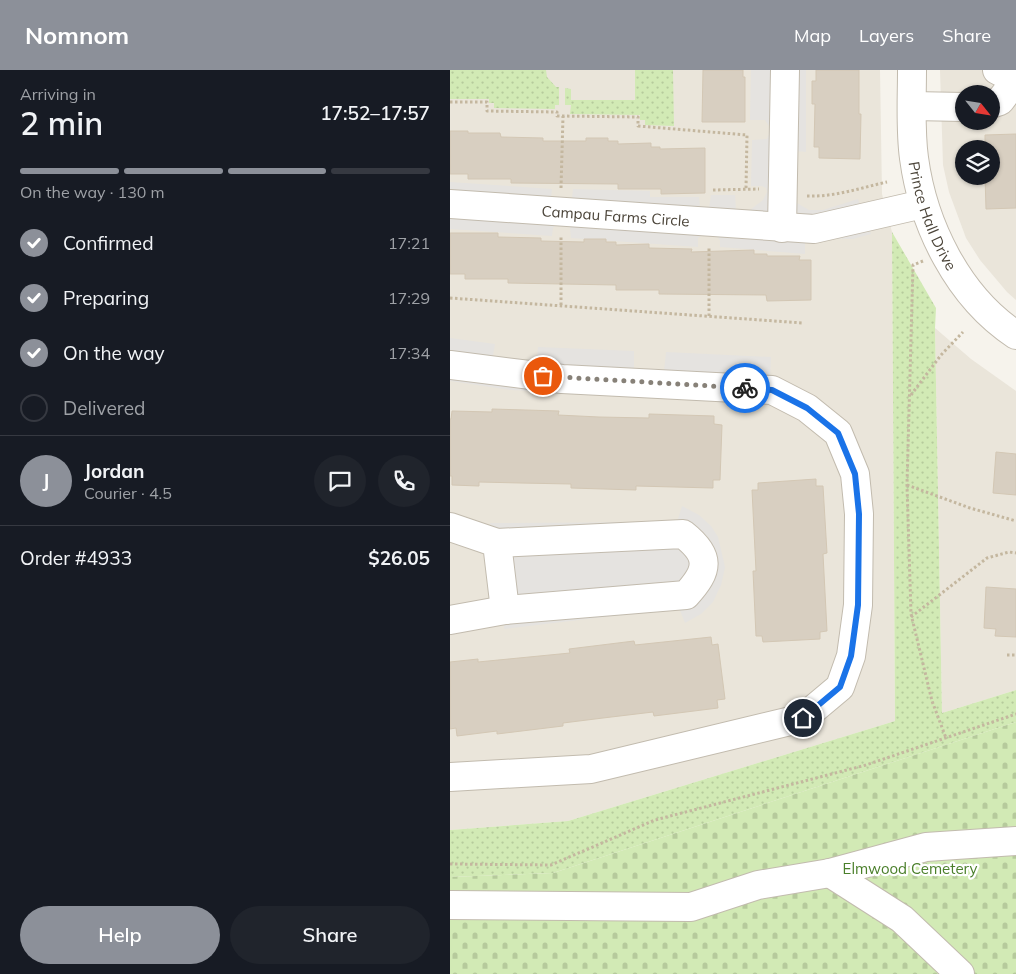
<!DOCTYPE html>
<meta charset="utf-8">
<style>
:root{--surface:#171b24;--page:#20242c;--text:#f1f3f6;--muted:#9ea1a6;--line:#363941;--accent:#8c9099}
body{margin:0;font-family:Mulish,sans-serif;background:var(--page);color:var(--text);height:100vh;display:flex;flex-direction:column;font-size:19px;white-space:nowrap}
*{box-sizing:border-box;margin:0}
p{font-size:16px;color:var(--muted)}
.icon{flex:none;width:28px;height:28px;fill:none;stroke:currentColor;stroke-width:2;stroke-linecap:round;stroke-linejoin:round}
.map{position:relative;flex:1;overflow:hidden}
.details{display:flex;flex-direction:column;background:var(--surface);width:450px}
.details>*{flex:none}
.needle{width:32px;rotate:120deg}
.fabs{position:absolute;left:505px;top:15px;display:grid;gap:10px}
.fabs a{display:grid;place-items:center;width:45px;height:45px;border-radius:50%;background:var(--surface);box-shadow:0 1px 4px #0004;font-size:25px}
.pin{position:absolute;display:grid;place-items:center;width:42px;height:42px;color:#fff;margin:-21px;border:2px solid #fff;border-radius:50%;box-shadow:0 1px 5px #0007}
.courier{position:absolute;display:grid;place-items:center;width:50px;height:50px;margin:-25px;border:4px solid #1a73e8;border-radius:50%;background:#fff;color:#222;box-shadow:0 1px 6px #0007}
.summary em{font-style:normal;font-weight:600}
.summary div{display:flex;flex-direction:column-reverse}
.summary{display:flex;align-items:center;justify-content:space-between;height:85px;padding:0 20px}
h1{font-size:32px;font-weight:600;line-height:38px}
.bar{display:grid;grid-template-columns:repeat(4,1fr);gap:8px 5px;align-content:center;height:60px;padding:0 20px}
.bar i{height:6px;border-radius:4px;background:var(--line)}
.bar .active{background:var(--accent)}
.bar p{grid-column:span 4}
.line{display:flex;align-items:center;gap:12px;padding:0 20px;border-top:1px solid var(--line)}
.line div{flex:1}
.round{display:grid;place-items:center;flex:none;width:52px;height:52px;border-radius:26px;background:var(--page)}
ol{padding:0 20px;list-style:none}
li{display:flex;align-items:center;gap:15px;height:55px}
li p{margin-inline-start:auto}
li .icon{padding:5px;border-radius:50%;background:var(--accent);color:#fff;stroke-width:4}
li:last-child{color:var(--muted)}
li i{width:28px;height:28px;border:2px solid var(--line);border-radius:50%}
.cta{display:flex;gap:10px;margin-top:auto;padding:10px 20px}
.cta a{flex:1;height:58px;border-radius:30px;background:var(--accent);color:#fff;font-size:20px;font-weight:600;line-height:58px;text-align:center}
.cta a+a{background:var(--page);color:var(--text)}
header{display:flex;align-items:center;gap:30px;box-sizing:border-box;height:70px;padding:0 25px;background:var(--accent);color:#fff}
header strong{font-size:24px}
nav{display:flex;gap:28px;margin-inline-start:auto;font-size:18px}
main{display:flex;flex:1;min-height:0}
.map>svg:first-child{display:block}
.residential{fill:#eae5da;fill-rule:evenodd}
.grass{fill:url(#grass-dots)}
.cemetery{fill:url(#cemetery-stones)}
.parking{fill:#e5e3e0}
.building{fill:#d8cfc1;stroke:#d3c7b4}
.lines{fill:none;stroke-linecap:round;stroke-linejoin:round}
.minor-casing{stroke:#c2bbae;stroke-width:30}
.path{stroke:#c4b79f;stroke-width:3;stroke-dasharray:2.5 2.5;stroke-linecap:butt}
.minor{stroke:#fff;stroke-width:28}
.done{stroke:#878178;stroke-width:5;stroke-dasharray:0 9}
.route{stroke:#1a73e8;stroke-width:6}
.labels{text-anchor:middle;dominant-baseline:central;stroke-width:4.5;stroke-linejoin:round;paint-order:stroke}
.street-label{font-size:15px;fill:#4b4439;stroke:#fff}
.park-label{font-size:15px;fill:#4a7f2a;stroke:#fff}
</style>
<header>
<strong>Nomnom</strong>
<nav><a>Map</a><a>Layers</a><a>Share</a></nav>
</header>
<main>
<section class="details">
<div class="summary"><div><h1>2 min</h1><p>Arriving in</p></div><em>17:52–17:57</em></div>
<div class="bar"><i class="active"></i><i class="active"></i><i class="active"></i><i></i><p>On the way · 130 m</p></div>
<ol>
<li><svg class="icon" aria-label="check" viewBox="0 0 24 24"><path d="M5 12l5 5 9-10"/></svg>Confirmed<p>17:21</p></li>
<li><svg class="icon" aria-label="check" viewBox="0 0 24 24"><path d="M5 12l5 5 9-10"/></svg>Preparing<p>17:29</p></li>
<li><svg class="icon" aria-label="check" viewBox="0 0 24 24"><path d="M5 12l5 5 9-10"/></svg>On the way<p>17:34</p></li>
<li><i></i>Delivered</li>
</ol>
<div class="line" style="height:90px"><b class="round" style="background:var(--accent);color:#fff">J</b><div><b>Jordan</b><p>Courier · 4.5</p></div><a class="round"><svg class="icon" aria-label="chat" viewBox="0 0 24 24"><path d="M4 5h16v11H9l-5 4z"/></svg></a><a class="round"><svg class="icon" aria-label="phone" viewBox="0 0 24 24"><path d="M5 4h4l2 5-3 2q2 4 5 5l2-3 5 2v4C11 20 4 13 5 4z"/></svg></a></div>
<div class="line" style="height:65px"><div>Order #4933</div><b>$26.05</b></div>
<div class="cta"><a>Help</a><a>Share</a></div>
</section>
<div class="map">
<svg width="566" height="904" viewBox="0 0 566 904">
<defs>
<pattern id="grass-dots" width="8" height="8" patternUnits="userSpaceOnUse" patternTransform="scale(1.25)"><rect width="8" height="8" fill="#d2eab5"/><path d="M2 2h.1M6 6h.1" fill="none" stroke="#b6ca9c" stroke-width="1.8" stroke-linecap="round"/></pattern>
<pattern id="cemetery-stones" width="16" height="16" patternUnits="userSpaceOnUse" patternTransform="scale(1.25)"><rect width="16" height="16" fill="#d2eab5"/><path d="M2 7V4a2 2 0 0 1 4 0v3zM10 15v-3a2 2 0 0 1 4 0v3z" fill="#b6ca9c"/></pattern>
</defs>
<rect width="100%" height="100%" fill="#f6f3ec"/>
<g class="residential">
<path d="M0,0H430L432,124L442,162L445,651L118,751L0,760Z"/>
<path d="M490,0H566V230L557,222L530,190L516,168L499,122L493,95ZM514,24H541V51H514ZM514,79H541V106H514Z"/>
<path d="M485,258L521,289L566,321V620L492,643Z"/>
</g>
<g class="grass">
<path d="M0,0H96L97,7L106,17H109V35H105V39L44,38V33H39V29H0Z"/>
<path d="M185,0H223L224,56L195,55V50H190V45L120,44L121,35H115V18L121,19V30H185Z"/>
<path d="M442,162L486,238L485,258L492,643L566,620V652L103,803L0,807V760L118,751L445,651Z"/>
</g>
<path class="cemetery" d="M566,652V904H0V807L103,803Z"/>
<g class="parking">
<path d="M301,0H356V82L346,81L345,132L359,140H373L408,129L421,164L403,169L358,168L355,172V184L270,177V170L266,165H252L248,168V177L121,168L120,157L117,154H107L103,158L102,166L0,159V112L102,119L101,128L119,131L122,128L123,119L200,121V127H249L250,138L259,139L261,125H285L286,139L289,140H300L313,130L317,122L316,118L312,116H301L302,70L317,69L319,64V56L315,50H300Z"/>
<path d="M0,268L45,274L42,291L61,296L66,288L86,297L88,277L184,281V299L214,301L216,282L321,287L319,330L60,320L0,311Z"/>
<path d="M232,436L249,445L261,456L268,467L275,497L271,515L263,532L251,544L235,553L229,538L54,559L55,540L47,473L40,453L227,452Z"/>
</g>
<g class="building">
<path d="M253,0H293V7H295V52H252Z"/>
<path d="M366,0H409V44H411L410,89L369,88V77H364L365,34H362V11H366Z"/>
<path d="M0,61H18V63H50L51,67L93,68V71H136V68H158V71H168V74L201,73V77H210V79L255,78V123L211,124V119H168V114L61,113V109H18V104H0Z"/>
<path d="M566,64V138L536,139L535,106H541V79H535V65Z"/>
<path d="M0,163H48V167L91,168V171L134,172V169H156V172H166V175L199,174V178L242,179L241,182L304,180V184H317V186H350L349,190H361V230L317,231L316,225L209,224V220H166V215L58,213V209H15V204H0Z"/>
<path d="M42,339L109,341L108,345L149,347L199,348V344L264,346V354L272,355L270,410H263V418L186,416V420L121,418V414L70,413L29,412V416L2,415V406H0V349H1L2,341L42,342Z"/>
<path d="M546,382L566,384V425L543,423Z"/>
<path d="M366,409V416H373L377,483L373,484L377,561L370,562V569L313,572L312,566H306L303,501H306L302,420H308V413Z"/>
<path d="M536,517L566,519V567L545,566L546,559L534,558Z"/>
<path d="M261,567L262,575L268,574L275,629L267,630L268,638L204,646L203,642L153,648L113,653V656L47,664V661L7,666L6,658L0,659V592L28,589V592L120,583L119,579L184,571L185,575Z"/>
</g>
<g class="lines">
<defs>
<g id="minor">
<path id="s1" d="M462,0C462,29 460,59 464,88C473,155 508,227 566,265"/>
<path d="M541,34L550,31L566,10L547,0"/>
<path d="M462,36L514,37"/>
<path id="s2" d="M0,134L364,159L473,134"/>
<path d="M332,158L335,0"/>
<path d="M0,295L112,309L322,320L357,338L388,363L405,404L409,444L408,535L401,586L390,617L353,648L141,699L0,707"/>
<path d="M0,457L47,473L55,540"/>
<path d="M0,550L55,540L236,525C259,500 261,486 233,464L47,473"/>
<path d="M380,803L452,849L510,904"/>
<path d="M0,835L241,837L308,815L380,803L476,777L566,771"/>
</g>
</defs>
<use href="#minor" class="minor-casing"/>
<g class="path">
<path d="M0,32H37V41L107,42V46L188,47V56L297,65L296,119"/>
<path d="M111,118L113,46"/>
<path d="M263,120L309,119"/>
<path d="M357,126C385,127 410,118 437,112"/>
<path d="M473,191L463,195L457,415L461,544L482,631L496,668"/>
<path d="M0,228L353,253"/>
<path d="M111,235V165"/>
<path d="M259,246V176"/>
<path d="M461,325L491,285L513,262"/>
<path d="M457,415L520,438L566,451"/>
<path d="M461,547L537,488L559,482L566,483"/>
<path d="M557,585H566"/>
<path d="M0,794L101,795L205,750L416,695L566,644"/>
</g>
<use href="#minor" class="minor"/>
</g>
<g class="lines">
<path class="done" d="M93,306L295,318"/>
<path class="route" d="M295,318L322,320L357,338L388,363L405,404L409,444L408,535L401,586L390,617L353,648"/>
</g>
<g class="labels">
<g class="street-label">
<text stroke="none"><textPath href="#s1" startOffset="149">Prince Hall Drive</textPath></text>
<text stroke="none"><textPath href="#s2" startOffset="166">Campau Farms Circle</textPath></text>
</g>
<g class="park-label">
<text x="460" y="798">Elmwood Cemetery</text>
</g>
</g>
</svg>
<div class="fabs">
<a><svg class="needle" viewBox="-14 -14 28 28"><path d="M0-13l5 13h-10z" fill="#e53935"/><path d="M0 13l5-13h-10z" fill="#9ea1a6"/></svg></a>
<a><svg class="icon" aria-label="layers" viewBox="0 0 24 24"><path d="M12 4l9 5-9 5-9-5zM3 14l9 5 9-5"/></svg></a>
</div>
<div class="pin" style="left:93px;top:306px;background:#ea580c"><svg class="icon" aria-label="bag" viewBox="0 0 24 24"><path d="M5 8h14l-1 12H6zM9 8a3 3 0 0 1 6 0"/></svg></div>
<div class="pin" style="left:353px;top:648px;background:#1f2937"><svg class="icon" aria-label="home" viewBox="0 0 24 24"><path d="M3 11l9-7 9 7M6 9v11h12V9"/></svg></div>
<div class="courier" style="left:295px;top:318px"><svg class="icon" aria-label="bike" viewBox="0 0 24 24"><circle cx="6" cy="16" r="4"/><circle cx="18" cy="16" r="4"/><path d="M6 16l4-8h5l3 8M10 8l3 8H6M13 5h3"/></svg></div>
</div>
</main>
